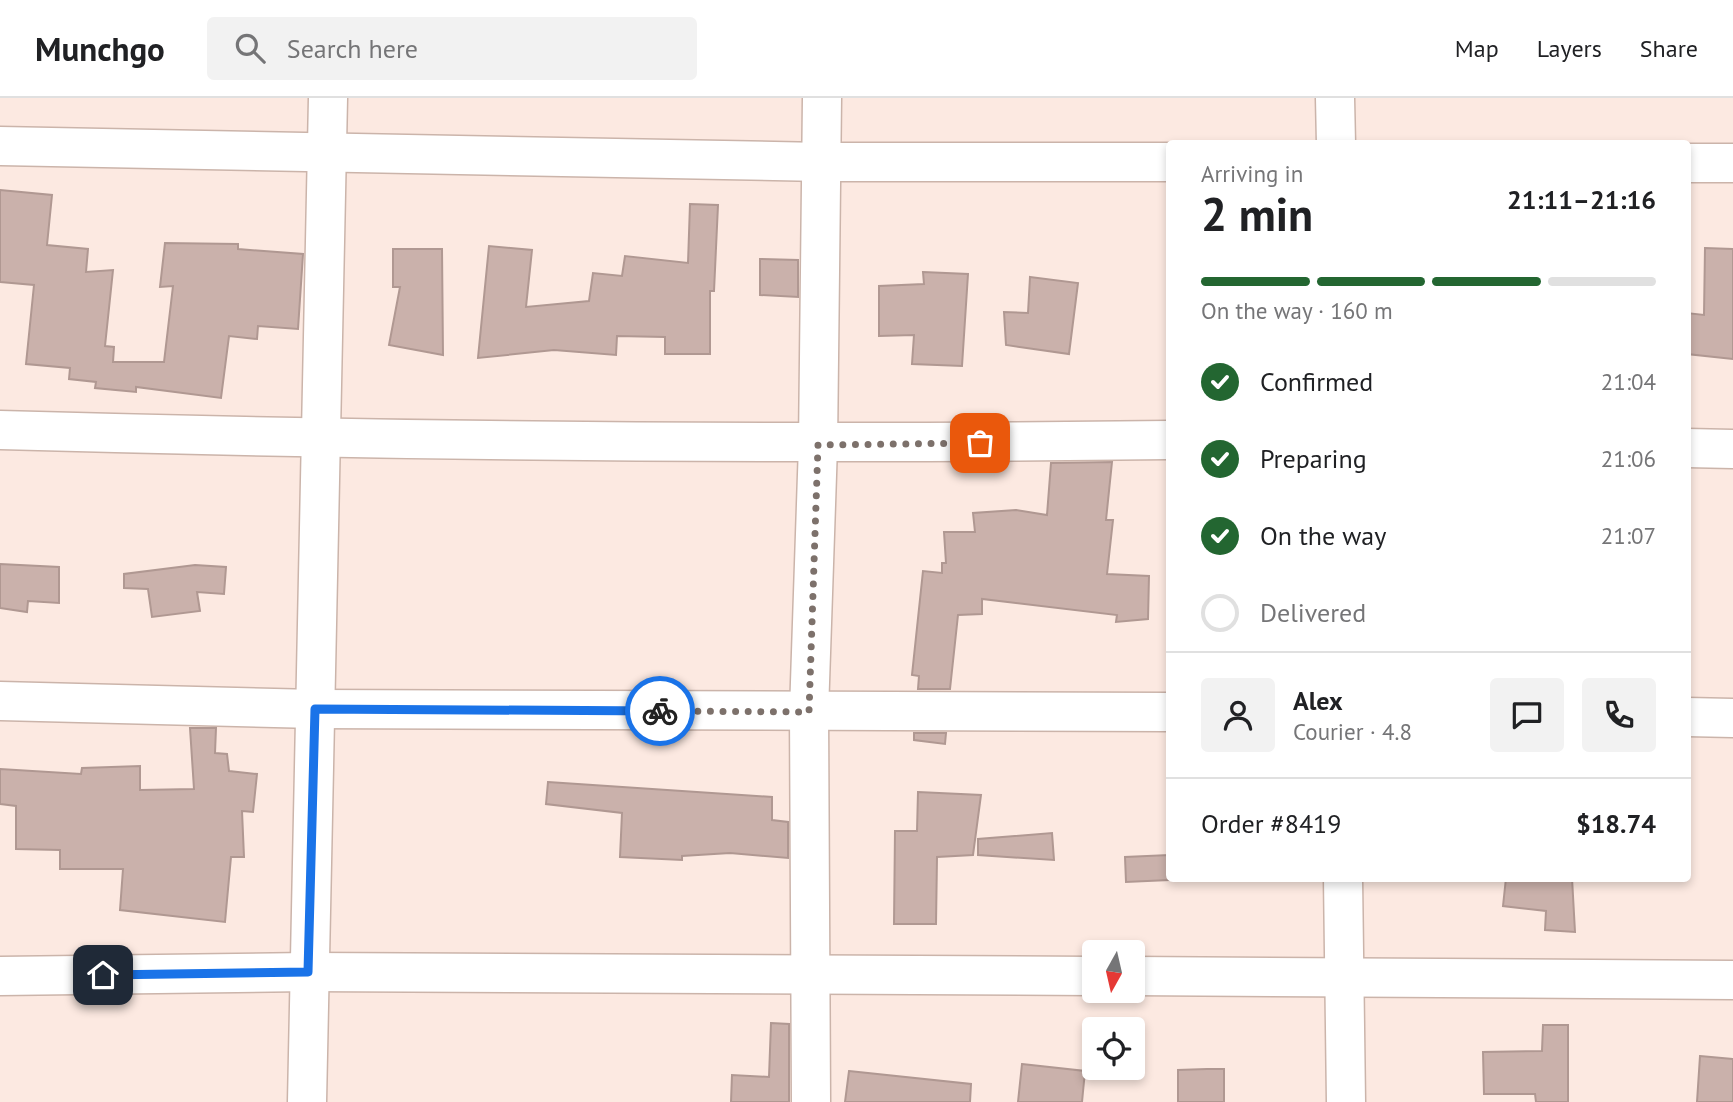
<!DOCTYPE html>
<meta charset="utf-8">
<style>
:root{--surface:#fff;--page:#f2f2f2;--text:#202124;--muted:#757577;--line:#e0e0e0;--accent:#236631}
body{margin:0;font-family:"PT Sans",sans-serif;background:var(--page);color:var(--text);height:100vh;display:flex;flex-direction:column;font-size:26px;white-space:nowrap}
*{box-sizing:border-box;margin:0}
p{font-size:23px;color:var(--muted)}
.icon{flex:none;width:38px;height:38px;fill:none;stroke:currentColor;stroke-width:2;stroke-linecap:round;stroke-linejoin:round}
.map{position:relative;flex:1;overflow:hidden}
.side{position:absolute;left:1166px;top:42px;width:525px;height:742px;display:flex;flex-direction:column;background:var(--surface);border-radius:7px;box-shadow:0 4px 10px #0003}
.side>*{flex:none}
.needle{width:46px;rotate:188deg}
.buttons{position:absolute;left:1082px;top:842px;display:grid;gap:14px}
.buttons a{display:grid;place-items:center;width:63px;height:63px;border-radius:7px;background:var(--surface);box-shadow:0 4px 10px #0003;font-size:35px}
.pin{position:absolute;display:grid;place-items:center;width:60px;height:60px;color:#fff;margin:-30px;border-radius:14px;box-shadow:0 4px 10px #0006}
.courier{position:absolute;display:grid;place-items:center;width:70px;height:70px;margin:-35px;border:5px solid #1a73e8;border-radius:50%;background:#fff;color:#222;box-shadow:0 2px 9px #0007}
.headline em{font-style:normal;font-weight:800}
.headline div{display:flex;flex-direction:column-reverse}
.headline{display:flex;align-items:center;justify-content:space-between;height:119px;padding:0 35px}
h1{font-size:46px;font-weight:800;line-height:52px}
.bar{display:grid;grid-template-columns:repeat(4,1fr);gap:10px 7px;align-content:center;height:84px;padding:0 35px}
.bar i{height:9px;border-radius:5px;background:var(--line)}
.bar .active{background:var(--accent)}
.bar p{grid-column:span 4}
.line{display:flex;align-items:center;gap:18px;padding:0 35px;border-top:2px solid var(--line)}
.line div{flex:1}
.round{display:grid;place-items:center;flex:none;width:74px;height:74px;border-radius:7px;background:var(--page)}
ol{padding:0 35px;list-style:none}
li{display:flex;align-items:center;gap:21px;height:77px}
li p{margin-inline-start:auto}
li .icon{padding:7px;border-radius:50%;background:var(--accent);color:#fff;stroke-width:4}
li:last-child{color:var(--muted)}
li i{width:38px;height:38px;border:4px solid var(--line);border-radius:50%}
header{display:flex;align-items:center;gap:42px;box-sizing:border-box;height:98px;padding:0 35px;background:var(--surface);border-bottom:2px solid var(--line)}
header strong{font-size:33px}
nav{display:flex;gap:38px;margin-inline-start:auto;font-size:24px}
.search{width:490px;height:63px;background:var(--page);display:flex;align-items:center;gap:18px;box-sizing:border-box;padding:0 24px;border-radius:7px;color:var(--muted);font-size:26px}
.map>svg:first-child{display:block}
.building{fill:#cab1ab;stroke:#b09892;stroke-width:2}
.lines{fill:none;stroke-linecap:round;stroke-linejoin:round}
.minor-casing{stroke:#cbb4aa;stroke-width:41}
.minor{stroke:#fff;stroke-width:38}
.done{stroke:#7d716b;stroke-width:7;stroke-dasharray:0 12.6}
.route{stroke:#1a73e8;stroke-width:9}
</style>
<header>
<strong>Munchgo</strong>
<div class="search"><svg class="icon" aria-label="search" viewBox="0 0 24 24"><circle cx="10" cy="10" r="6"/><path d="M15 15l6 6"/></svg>Search here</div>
<nav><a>Map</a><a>Layers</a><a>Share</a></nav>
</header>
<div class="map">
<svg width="1733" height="1004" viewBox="0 0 1733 1004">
<rect width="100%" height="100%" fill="#fce9e1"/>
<g class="building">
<path d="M0,92L52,97L47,147L88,151L86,174L113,172L105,248L114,249L113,264H164L173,188L160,189L165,145L238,146V151L303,156L298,231L258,228L257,241L229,238L221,300L136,289V294L95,290L96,284L69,281L70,270L26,266L34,187L0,184Z"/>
<path d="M690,106L718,107L714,193H710V256H665V239L617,238L616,257L554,252L478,260L489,148L532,152L526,209L589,203L593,175L622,178L625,158L688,165Z"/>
<path d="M1705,150L1733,151V261L1687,256V215L1704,217Z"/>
<path d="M393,151H442L443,257L389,247L400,189H393Z"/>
<path d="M760,161L798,162V199L760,197Z"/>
<path d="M923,174L968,176L962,268L912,266L914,237L879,238V188L924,186Z"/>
<path d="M1030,179L1078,185L1069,256L1006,247L1004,214L1028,215Z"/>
<path d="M1112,364L1106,422H1113L1107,476L1149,478L1148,521L1116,524L1117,517L982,501V516L958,517L950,591H918L919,578L912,577L923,473L942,475V465H946L944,434H975L973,415L1016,412L1047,417L1051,365Z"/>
<path d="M0,466L59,469V505L28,503L27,514L0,510Z"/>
<path d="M195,467L226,469L224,496L197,494L200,513L152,519L148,491L124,490V476Z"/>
<path d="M190,630H216L215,655L227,656L229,673L257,676L253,714L242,713L244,759H231L225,824L120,812L123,771H60V752L16,751V708L0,706V671L81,676L82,670L140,668V692L194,691Z"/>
<path d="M914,635H946L945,646L914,642Z"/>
<path d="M548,684L772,699V722L788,724V760L730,755L682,758V762L620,759L622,715L546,706Z"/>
<path d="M918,694L981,697L973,757L937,759L936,826H894L895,733H917Z"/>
<path d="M1052,735L1054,762L978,757V741Z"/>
<path d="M1169,757V782L1126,784L1125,759Z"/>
<path d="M1506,780H1572L1575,834L1545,832L1546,813L1503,808Z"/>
<path d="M771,925L789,926V1004H731L732,977L769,979Z"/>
<path d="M1543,927H1568V1004H1536L1535,996H1484L1483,954L1542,953Z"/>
<path d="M1700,958L1733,961V1004H1697Z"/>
<path d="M1022,966L1085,973L1082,1004H1018Z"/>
<path d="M1207,971H1224V1004H1178V972Z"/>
<path d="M849,973L971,986L970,1004H845Z"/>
</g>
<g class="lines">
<defs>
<g id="minor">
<path d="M1335,0L1336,46"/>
<path d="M0,48L822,64H1169"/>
<path d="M1687,65H1733"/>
<path d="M0,332C390,343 779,347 1169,342"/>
<path d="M1687,350L1733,351"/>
<path d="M0,603L315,611L1169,614"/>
<path d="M1687,619L1733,620"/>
<path d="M1343,780L1346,1004"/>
<path d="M0,878L308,874L1094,878"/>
<path d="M1132,878L1733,882"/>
<path d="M307,1004L328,0"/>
<path d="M811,1004L809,614L818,347L822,0"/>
</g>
</defs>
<use href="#minor" class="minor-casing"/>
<use href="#minor" class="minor"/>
</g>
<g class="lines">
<path class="done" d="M660,613L809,614L818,347L980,345"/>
<path class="route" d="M103,877L308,874L315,611L660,613"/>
</g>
</svg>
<div class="buttons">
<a><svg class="needle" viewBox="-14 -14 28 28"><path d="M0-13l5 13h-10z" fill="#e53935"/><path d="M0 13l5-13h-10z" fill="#757577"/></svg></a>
<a><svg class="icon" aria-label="locate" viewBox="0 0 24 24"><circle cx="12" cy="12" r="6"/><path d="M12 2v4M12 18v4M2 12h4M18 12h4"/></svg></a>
</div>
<div class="pin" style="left:980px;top:345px;background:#ea580c"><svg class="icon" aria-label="bag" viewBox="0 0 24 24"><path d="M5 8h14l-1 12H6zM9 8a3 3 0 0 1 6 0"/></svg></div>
<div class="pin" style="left:103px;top:877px;background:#1f2937"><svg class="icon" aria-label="home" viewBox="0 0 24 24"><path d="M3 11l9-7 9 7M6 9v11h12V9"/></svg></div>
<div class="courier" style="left:660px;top:613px"><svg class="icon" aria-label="bike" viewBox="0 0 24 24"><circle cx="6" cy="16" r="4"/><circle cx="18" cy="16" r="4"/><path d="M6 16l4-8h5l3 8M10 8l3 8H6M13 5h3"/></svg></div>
<section class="side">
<div class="headline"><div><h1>2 min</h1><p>Arriving in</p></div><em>21:11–21:16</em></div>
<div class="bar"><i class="active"></i><i class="active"></i><i class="active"></i><i></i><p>On the way · 160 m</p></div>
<ol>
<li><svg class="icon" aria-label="check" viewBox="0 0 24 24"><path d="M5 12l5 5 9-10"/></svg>Confirmed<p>21:04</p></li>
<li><svg class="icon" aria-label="check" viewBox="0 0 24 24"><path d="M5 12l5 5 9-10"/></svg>Preparing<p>21:06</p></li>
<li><svg class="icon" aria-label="check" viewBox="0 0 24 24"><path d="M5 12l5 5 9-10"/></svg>On the way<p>21:07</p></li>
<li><i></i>Delivered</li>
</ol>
<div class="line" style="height:126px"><a class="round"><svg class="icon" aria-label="person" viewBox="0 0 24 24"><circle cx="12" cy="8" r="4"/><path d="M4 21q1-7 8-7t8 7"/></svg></a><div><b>Alex</b><p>Courier · 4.8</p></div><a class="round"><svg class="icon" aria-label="chat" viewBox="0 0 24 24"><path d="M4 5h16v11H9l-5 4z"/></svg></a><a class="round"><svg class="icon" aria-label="phone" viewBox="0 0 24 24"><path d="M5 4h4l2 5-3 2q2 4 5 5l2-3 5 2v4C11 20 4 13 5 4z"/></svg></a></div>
<div class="line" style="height:91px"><div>Order #8419</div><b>$18.74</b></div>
</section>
</div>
